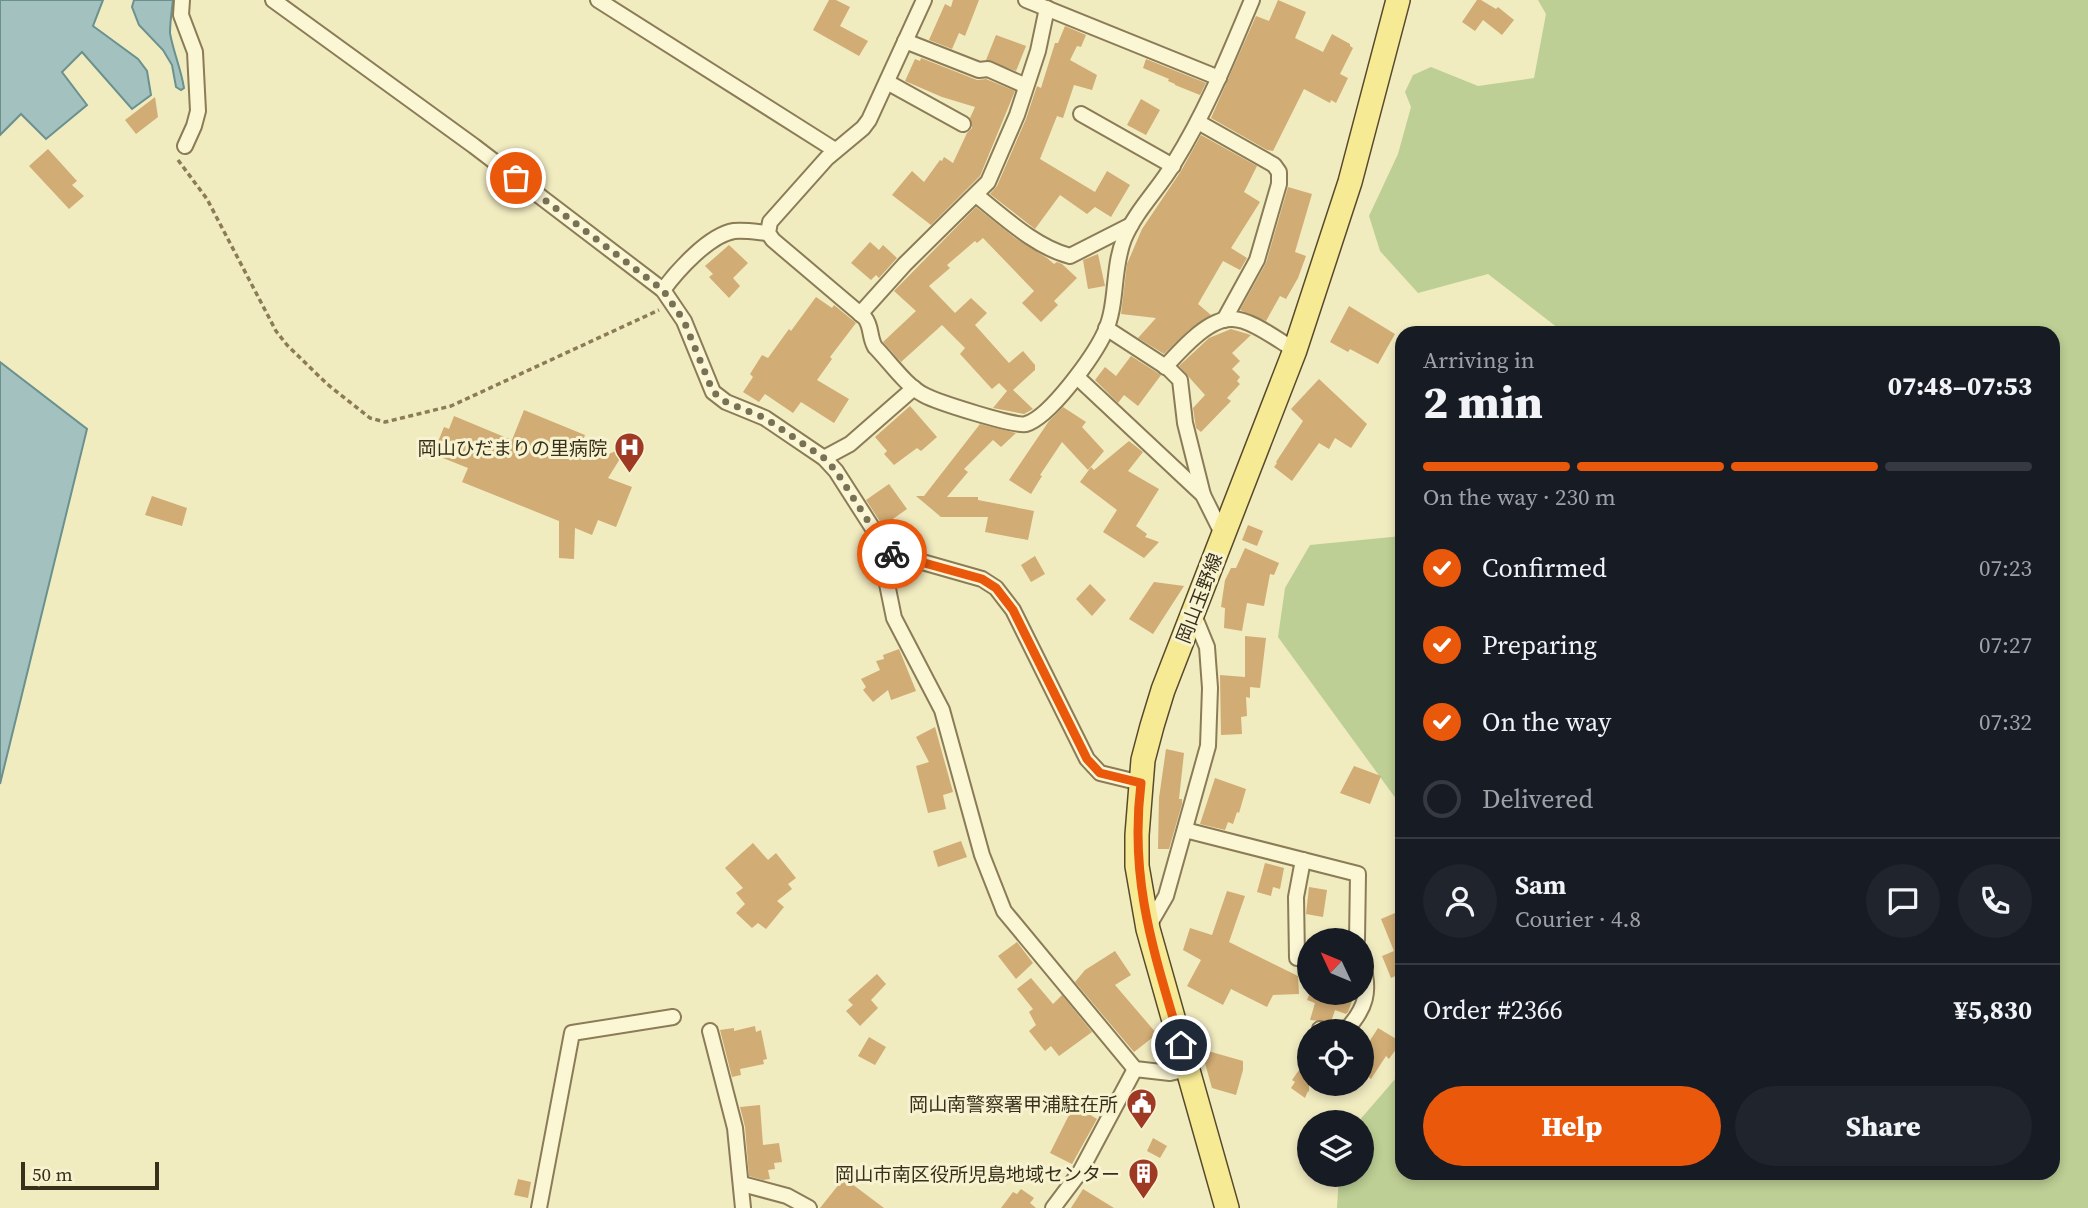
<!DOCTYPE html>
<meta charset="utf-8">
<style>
:root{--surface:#171b24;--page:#20242c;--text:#f1f3f6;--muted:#9ea1a6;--line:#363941;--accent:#ea580c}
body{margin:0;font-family:"Source Serif 4","Noto Sans JP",serif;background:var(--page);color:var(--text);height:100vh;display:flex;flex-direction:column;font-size:26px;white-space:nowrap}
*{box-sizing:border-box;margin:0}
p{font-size:23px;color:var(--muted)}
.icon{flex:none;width:38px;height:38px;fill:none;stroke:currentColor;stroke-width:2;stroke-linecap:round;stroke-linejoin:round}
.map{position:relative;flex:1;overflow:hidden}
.panel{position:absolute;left:1395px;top:326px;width:665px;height:854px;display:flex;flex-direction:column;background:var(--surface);border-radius:21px;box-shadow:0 4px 10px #0003}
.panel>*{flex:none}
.needle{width:46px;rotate:314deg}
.fabs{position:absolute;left:1297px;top:928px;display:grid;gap:14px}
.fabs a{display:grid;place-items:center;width:77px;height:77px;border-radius:50%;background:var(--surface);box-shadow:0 4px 10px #0003;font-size:35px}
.scale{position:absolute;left:21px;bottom:18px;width:138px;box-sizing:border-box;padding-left:7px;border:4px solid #39301c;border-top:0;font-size:19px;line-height:24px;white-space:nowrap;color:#39301c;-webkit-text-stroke:5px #f7f3d0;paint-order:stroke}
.pin{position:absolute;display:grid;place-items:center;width:60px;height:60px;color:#fff;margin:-30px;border:4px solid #fff;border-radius:50%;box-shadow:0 2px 7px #0007}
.courier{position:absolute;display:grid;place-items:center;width:70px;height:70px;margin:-35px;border:5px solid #ea580c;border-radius:50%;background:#fff;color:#222;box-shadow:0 2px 9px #0007}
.head em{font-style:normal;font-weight:800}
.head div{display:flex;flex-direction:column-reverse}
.head{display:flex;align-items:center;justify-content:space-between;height:119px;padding:0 28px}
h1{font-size:46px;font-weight:800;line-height:52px}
.bar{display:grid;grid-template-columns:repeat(4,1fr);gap:10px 7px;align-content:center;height:84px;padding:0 28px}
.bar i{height:9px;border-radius:5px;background:var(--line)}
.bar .current{background:var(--accent)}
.bar p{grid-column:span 4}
.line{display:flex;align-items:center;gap:18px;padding:0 28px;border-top:2px solid var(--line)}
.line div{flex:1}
.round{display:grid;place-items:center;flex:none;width:74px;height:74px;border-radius:37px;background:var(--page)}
ol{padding:0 28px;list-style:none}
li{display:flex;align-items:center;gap:21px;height:77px}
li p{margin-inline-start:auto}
li .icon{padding:7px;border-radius:50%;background:var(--accent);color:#fff;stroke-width:4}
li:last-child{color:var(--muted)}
li i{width:38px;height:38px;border:4px solid var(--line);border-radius:50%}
.primary-button{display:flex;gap:14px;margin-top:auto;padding:14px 28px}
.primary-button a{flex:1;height:80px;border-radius:42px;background:var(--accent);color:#fff;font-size:28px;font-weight:800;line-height:80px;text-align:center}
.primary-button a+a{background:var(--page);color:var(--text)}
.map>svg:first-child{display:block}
.green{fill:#bdcf94}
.water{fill:#a3c2bf;stroke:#6a918e;stroke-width:2}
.building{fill:#d1ac74}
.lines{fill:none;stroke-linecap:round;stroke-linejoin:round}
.minor-casing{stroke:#8b7c57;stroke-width:18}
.primary-casing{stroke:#58492c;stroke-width:26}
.path{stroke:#8b7c57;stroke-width:3.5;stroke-dasharray:5 3.5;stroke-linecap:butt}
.minor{stroke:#fbf6d4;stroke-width:14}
.primary{stroke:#f6ea95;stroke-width:23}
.done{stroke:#797155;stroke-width:7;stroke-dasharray:0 12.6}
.route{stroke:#ea580c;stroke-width:9}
.labels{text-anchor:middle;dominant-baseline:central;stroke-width:6;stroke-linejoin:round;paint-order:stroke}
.poi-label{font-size:19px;fill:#39301c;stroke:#f7f3d0;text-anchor:end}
.street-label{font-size:19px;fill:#39301c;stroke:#f7f3d0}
</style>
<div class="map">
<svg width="2088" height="1208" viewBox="0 0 2088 1208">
<rect width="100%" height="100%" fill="#f1ebc0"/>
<g class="green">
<path d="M1538,0H2088V1208H1337L1339,1174H1362V1122H1358L1402,1071V1172H2053V332H1559L1558,328L1488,274L1418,293L1380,251L1369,216L1398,154L1411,107L1405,92L1413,75L1431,67L1478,86L1534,78L1546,14Z"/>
<path d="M1402,536V807L1278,637L1285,588L1310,545Z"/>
</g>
<g class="water">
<path d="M0,0H103L93,26L138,59L147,71L151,95L132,109L82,52L62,72L87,105L46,139L21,114L0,135Z"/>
<path d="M134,0H173C172,8 170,26 170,33C173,51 181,69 184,88L181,90L176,87L172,65L163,50L139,25L132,7Z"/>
<path d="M0,362L87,429L0,784Z"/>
</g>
<g class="building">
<path d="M829,0H836L850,7L840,26L868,41L859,56L813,30Z"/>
<path d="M953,0H979L965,36L959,33L952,49L929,40L945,4L951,7Z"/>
<path d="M1278,0L1306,12L1295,38L1323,52L1332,34L1350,44V46L1353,48L1340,74L1348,78L1336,103L1331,100L1330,103L1304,89L1273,151L1267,150L1211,118L1256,16L1269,21Z"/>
<path d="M1477,0H1481L1496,9L1498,7L1514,20L1502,35L1483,20L1475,31L1462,22Z"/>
<path d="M1065,26L1086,35L1081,47L1077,46L1070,60L1097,75L1092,90L1074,85L1063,118L1057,116L1040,159L1095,192L1107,171L1130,185L1111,217L1095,207L1087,214L1060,195L1035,229L990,194L997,186L1026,119L1037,86L1041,88L1055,43H1058Z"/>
<path d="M996,35L1026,46L1016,71L986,60Z"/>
<path d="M921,58L977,80L986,79L1015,91L980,176L931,225L892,195L912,171L924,182L940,160L942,161L944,157L953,163L967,133L972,128L970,118L975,107L942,97L905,81L915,59L920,61Z"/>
<path d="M1146,59L1206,83L1200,95L1175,85V84L1168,81L1169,79L1143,68Z"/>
<path d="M155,97L158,117L136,134L125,120Z"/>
<path d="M1141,99L1160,110L1146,135L1127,125Z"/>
<path d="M1201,135L1257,166L1244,192L1260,202L1231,248L1247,258L1240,270L1223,261L1198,304L1211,315L1189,330L1164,354L1138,338L1156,318L1121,314L1127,264L1142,229L1181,171Z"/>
<path d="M48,149L77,181L72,185L84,196L69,209L29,166Z"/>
<path d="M1288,187L1312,194L1295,252L1306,256L1298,278L1286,299L1280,296L1266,321L1240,310L1266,263Z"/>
<path d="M976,207L1015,238L1047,258L1054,264L1057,262L1062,264L1077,278L1054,301L1058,305L1041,322L1022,303L1034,291L983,238L977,243L975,241L947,265L950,268L929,286L955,313L971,298L987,313L975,325L1009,363L1023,351L1035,365V370L1013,390L1033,409L1024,414L993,408L1007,391L999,383L992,389L960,354L965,348L942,325L901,362L883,342L916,311L894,291Z"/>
<path d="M870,242L879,250L883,245L897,258L879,278L876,275L871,280L851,263Z"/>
<path d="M729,245L748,263L733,278L740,286L729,298L709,277L713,274L705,266Z"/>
<path d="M1098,254L1105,286L1088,289L1083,260Z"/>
<path d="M816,297L832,308L834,305L856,323L830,357L832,359L817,380L849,399L834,423L801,402L793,413L765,394L759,402L743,392L753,377L750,374L762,355L768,358L789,329L791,331Z"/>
<path d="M1349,306L1395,334L1378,364L1350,349L1348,352L1330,342Z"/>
<path d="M1231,329L1251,335L1232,353L1240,361L1232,369L1240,377L1237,381L1240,384L1227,398L1231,401L1201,432L1196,428L1193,408L1205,395L1179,366L1209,338Z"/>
<path d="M1131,356L1161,375L1138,406L1124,395L1118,403L1095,380L1105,367L1116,376Z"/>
<path d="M1319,379L1367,424L1351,448L1335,438L1329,449L1319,443L1292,481L1274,467L1277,463L1276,462L1303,421L1291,409Z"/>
<path d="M910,406L937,437L921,451L917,448L894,465L884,454L887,451L875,437Z"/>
<path d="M1063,407L1086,422L1082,427L1104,451L1088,470L1062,442L1040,475L1042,476L1031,494L1009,480L1049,421Z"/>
<path d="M524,410L585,435L579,451L599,458L628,446L608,478L632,487L616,527L598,520L592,535L575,528L574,559L559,558V521L462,482L468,468L433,454L444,427L449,429L454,416L512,440Z"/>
<path d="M980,424L1016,433L1001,447L993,440L964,469L968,472L947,497H978V500L1034,511L1028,540L985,532L988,517H941L916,496H924Z"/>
<path d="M1129,441L1143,452L1128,471L1159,489L1136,526L1147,534L1145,537L1159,542L1144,558L1103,532L1117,510L1080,482L1091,467L1094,470Z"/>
<path d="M889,484L907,509L883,526L866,500Z"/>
<path d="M152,496L187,508L182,526L145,515Z"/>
<path d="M1248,525L1263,531L1257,546L1242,540Z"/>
<path d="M1245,548L1279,563L1274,575L1270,574L1264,606L1247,603L1242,631L1224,628L1225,608L1221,607L1225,580L1231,568H1236Z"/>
<path d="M1035,556L1045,574L1031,582L1021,565Z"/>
<path d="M1154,582L1184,586L1153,634L1129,619Z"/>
<path d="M1090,584L1106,600L1092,616L1076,599Z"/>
<path d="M1245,636L1266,638L1260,688L1250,687V698L1246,697L1247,716L1241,717L1242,734L1221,735L1220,675L1245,677Z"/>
<path d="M899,649L916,691L891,700L888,690L873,702L863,690L866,687L861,679L880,670L876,661L884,659L883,655Z"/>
<path d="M935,727L953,792L943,795L946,809L928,813L916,766L929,762L916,737Z"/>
<path d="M1166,749L1184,753L1179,799H1182V804L1169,849H1158L1159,798Z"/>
<path d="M1354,766L1381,776L1370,804L1340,793Z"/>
<path d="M1215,778L1246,789L1239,813L1237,812L1233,824L1228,822L1225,830L1200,824Z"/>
<path d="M961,841L967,857L938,867L933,851Z"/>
<path d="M753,843L768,860L776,853L796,878L788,884L792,889L777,901L784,907L766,929L758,923L752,928L736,913L745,904L736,893L743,888L725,868Z"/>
<path d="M1265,863L1284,868L1280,889L1273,887L1271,896L1257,892Z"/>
<path d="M1309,887L1327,890L1323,917L1306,914Z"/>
<path d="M1227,891L1245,896L1229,942L1298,976L1299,994L1273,995L1267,1007L1231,989L1223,1005L1187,986L1201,960L1183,950L1190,928L1212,935Z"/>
<path d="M1402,910V973L1391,978L1382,956L1394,951L1381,919Z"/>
<path d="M1017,942L1033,963L1016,979L998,956Z"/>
<path d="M1115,951L1131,975L1115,985L1157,1034L1134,1052L1075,982L1085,970Z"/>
<path d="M877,974L886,984L871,1000L878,1008L860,1026L846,1011L853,1005L848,1000Z"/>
<path d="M1031,978L1053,1004L1062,995L1092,1032L1059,1056L1051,1046L1045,1051L1029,1031L1036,1025L1029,1012L1033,1009L1017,989Z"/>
<path d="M1310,992H1344L1342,998L1352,1001L1348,1012L1346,1014L1335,1010L1331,1022L1310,1020L1315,1003L1307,1000Z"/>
<path d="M755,1026L756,1032L761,1030L767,1059L763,1060L764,1064L740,1069L741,1075L732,1077L720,1030L734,1028V1031Z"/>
<path d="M1378,1028L1398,1040L1396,1043L1399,1045L1389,1059L1386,1056L1371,1079L1362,1072V1053Z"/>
<path d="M869,1037L886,1047L875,1065L858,1056Z"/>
<path d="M1201,1049L1243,1061V1070L1236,1095L1212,1088Z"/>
<path d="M1309,1056V1092L1308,1091L1305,1098L1291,1088L1295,1082L1292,1080Z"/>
<path d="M760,1105L763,1145L779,1143L782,1162L774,1163L775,1169L768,1170L770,1179L763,1180L749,1176L745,1127L740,1107Z"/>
<path d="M1074,1105L1097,1119L1072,1164L1050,1153Z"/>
<path d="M1153,1138L1167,1146L1160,1158L1147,1151Z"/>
<path d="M844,1178L884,1208H820Z"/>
<path d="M518,1179L531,1182L528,1198L514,1195Z"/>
<path d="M1021,1189L1034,1198L1030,1203L1036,1208H1001L1013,1192L1017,1194Z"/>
<path d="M1083,1189L1114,1208H1071Z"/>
</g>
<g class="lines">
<defs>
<g id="minor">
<path d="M182,0L181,15L195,52L198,111L194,126L185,146"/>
<path d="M273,0L474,146L663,290L684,321L713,392L726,402L765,418L824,458L836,471L877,535L894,618L942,710L982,855L1004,911L1135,1069L1170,1073L1188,1069"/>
<path d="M598,0L835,150"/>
<path d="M924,0L869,120L863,128L827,158L770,222L768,233L773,240L865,318C872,327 869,337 875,347C890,362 905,385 924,395C937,402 1015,427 1026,424C1050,417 1094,356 1105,332C1118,303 1112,269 1124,239C1136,210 1159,189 1174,163C1207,110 1228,57 1252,0"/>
<path d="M1026,0L1219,78"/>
<path d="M905,41L979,70L988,69L1026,86"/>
<path d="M887,82L963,124"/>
<path d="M1081,114L1173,166"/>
<path d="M1198,122L1274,165L1279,172V184L1257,260L1224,320"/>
<path d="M976,195C1004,217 1035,247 1070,256L1131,225"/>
<path d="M663,290C677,271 709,235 734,231C745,230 757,232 768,233"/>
<path d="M860,314L905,264L988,182L1017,115L1038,51L1047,8"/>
<path d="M1106,328L1169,369L1180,380L1185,423L1203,495"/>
<path d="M1165,367C1180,351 1207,319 1231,319C1250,318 1279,341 1295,350"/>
<path d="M1077,377L1203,495L1223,535"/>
<path d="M824,458L850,444L914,388"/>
<path d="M880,550L982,579L996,588L1013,610L1087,759L1100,773L1141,783"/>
<path d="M1185,830L1358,874L1357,940"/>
<path d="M1148,927L1166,896L1208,746L1210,688L1207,647L1193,613"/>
<path d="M1297,958L1296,897L1303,860"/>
<path d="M1320,1029L1328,1031"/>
<path d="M710,1031L735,1128L743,1208"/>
<path d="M1345,1031C1366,1009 1371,991 1362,963"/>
<path d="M742,1184L787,1196L809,1208"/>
<path d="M539,1208L572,1033L673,1017"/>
<path d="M1053,1208L1080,1172L1135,1069"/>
</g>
<path id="primary" d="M1227,1208L1148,929L1137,866V835L1143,760L1152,726L1163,690L1295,350L1350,182L1398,0"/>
</defs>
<use href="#minor" class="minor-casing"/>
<use href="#primary" class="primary-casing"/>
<path class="path" d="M178,160L207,199L276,331L287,345L327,384L370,418L385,422L451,406L659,310"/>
<use href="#minor" class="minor"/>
<use href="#primary" class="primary"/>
</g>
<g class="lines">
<path class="done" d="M516,178L663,290L684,321L713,392L726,402L765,418L824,458L836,471L877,535L880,550L892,554"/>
<path class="route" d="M892,554L982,579L996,588L1013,610L1087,759L1100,773L1141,783C1129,882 1154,952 1181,1045"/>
</g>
<defs>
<symbol id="hospital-pin" viewBox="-11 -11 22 30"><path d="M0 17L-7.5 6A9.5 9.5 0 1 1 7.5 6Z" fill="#9e3923" stroke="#f7f3d0"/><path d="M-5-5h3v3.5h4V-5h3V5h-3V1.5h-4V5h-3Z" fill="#fff"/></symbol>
<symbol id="civic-pin" viewBox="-11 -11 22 30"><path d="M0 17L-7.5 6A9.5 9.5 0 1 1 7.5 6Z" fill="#9e3923" stroke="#f7f3d0"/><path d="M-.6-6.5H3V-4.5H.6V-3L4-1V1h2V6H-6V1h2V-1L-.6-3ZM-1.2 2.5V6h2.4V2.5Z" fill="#fff"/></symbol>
<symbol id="building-pin" viewBox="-11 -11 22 30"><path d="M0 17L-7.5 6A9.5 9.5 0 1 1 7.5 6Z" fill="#9e3923" stroke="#f7f3d0"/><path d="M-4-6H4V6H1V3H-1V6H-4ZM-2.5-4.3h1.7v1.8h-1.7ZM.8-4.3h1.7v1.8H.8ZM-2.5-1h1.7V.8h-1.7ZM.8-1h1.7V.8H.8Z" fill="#fff"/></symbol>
</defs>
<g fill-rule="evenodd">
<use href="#hospital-pin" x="612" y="430" width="35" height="47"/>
<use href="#civic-pin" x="1124" y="1086" width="35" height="47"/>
<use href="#building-pin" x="1126" y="1156" width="35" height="47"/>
</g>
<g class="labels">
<g class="poi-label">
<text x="607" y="448">岡山ひだまりの里病院</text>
<text x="1118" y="1104">岡山南警察署甲浦駐在所</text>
<text x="1120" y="1174">岡山市南区役所児島地域センター</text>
</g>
<g class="street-label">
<text transform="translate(1199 598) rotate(-69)">岡山玉野線</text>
</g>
</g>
</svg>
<div class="fabs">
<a><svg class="needle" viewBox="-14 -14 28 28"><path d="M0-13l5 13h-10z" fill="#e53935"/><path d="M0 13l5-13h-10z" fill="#9ea1a6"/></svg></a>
<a><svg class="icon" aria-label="locate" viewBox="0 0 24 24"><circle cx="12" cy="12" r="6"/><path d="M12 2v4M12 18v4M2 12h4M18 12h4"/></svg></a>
<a><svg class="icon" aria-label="layers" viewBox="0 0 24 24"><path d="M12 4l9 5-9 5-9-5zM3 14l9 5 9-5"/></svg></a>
</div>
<div class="scale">50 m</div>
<div class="pin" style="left:516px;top:178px;background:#ea580c"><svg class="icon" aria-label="bag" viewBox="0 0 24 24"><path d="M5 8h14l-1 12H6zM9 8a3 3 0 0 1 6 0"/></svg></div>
<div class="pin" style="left:1181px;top:1045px;background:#1f2937"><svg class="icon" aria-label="home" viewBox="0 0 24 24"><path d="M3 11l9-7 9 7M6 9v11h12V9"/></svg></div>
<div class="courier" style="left:892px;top:554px"><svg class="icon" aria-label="bike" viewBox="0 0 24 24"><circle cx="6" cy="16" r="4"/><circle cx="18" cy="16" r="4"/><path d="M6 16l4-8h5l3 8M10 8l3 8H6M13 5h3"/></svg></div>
<section class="panel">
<div class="head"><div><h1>2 min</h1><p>Arriving in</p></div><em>07:48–07:53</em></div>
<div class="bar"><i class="current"></i><i class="current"></i><i class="current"></i><i></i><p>On the way · 230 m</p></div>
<ol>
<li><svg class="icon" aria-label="check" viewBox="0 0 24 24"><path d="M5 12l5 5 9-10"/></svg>Confirmed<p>07:23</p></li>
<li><svg class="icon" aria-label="check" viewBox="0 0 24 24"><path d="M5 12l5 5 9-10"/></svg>Preparing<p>07:27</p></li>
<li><svg class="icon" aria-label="check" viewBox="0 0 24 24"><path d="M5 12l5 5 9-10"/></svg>On the way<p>07:32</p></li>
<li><i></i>Delivered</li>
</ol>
<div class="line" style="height:126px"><a class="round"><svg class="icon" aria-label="person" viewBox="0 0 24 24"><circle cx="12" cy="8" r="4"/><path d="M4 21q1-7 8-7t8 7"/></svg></a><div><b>Sam</b><p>Courier · 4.8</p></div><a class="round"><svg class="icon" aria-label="chat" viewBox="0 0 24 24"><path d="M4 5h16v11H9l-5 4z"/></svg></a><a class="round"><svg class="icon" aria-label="phone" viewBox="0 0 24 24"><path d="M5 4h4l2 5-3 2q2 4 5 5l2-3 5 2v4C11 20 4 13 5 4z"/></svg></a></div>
<div class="line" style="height:91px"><div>Order #2366</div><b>¥5,830</b></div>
<div class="primary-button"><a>Help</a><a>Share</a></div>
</section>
</div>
